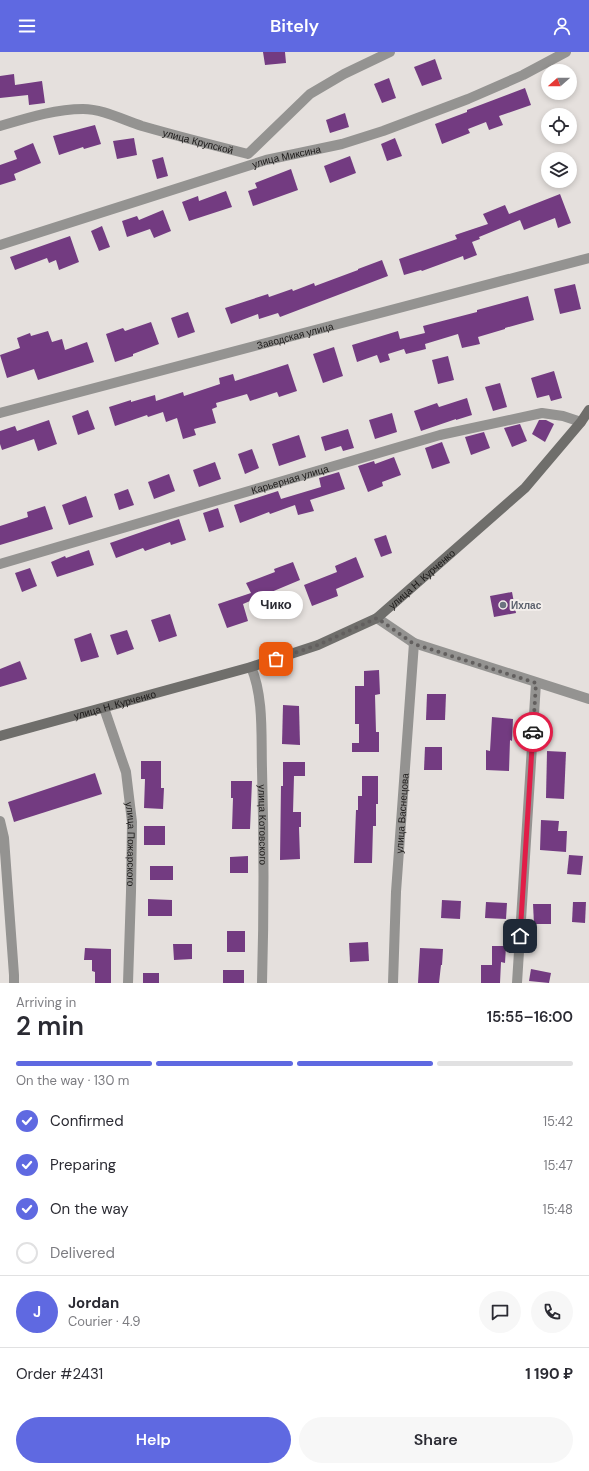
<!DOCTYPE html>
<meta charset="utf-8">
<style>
:root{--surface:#fff;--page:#f7f7f7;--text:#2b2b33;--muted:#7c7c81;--line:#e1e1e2;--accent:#5f69e1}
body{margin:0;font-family:"DM Sans",sans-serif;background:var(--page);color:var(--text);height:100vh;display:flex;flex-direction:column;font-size:15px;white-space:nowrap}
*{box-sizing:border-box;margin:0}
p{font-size:13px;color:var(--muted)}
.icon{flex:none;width:22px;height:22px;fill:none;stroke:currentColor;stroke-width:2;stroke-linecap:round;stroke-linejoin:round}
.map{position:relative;height:931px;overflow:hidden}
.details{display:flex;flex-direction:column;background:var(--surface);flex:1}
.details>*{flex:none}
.needle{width:26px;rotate:249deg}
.tools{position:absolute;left:541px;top:12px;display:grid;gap:8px}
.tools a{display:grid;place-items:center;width:36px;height:36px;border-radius:50%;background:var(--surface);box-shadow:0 2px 6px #0003;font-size:20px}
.pin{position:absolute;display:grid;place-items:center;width:34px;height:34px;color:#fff;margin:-17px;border-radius:8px;box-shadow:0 2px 6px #0006}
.courier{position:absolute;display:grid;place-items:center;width:40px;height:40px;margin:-20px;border:3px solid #e11d48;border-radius:50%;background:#fff;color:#222;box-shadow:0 1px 5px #0007}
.bubble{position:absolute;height:28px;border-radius:14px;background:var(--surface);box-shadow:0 2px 6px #0003;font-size:13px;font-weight:600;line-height:28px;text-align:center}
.headline em{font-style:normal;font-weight:600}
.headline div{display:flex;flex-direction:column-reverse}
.headline{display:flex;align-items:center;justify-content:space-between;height:68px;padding:0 16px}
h1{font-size:26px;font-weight:600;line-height:30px}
.bar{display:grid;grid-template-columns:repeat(4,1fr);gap:6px 4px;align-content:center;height:48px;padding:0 16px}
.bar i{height:5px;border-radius:3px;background:var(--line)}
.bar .current{background:var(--accent)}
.bar p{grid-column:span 4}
.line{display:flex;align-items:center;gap:10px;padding:0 16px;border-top:1px solid var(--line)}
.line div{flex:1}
.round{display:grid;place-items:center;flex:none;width:42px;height:42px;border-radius:21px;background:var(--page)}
ol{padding:0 16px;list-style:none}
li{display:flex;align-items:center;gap:12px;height:44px}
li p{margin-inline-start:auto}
li .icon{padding:4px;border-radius:50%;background:var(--accent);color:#fff;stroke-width:4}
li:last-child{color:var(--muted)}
li i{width:22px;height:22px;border:2px solid var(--line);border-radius:50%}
.cta{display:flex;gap:8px;margin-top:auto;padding:8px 16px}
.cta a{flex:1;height:46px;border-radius:24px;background:var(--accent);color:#fff;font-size:16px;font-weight:600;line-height:46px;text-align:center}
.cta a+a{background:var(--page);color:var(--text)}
header{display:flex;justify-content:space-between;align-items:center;height:52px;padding:0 16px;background:var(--accent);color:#fff;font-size:18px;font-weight:600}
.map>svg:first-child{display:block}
.building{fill:#733b81}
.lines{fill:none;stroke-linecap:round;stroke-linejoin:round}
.street{stroke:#949391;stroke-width:10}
.secondary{stroke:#6f6e6b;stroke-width:10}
.done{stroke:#625f5e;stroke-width:4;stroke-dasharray:0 7.2}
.route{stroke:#e11d48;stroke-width:5}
.worship-dot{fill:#6b7280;stroke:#f2edea;stroke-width:1.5}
.labels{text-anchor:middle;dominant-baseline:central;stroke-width:4;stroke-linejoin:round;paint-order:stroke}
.street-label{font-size:10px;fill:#1c1a19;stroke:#f2edea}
.worship-label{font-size:10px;font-weight:bold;fill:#5b616d;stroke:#f2edea;text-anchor:start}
</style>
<header><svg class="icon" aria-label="menu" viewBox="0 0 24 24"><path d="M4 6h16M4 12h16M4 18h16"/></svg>Bitely<svg class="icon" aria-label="person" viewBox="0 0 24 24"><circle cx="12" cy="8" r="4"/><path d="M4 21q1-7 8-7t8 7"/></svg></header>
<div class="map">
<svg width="589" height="931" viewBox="0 0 589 931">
<rect width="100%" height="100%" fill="#e5e0dd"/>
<g class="building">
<path d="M263,0H285L286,11L265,13Z"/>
<path d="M435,7L442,27L422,34L414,15Z"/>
<path d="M14,22L15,33L42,29L45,51L29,53L28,43L0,46V24Z"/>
<path d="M389,26L396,46L382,51L374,32Z"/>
<path d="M525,36L531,53L499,64L503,73L489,78L486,70L468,77L470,81L442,92L435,72L467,60V58Z"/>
<path d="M345,61L349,75L330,81L326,68Z"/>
<path d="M95,73L101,92L84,97L83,95L59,103L53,84Z"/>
<path d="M134,86L137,103L117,107L113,89Z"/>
<path d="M395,86L402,104L387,109L381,92Z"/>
<path d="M33,91L41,111L14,122L16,128L0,133V113L17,107L14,99Z"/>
<path d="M350,104L356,121L330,131L324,114Z"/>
<path d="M163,105L168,124L157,127L152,108Z"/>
<path d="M291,117L298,138L253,154L248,139L257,136L255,131Z"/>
<path d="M226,139L232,155L189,169L182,150L198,144L199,149Z"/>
<path d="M560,142L571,171L558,176L555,166L524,178L520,168L479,185L480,187L472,190L477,203L464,208L463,204L422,219L421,218L404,223L399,207L457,187L455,183L488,172L483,162L505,153L509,162Z"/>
<path d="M163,158L171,179L154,186L150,177L127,185L122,169L137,164L139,168Z"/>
<path d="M102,174L110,195L99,199L91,179Z"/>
<path d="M70,184L79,210L59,218L56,208L49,211L47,206L15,218L10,205Z"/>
<path d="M382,208L388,224L280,265L278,261L259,267L258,262L231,272L225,256L268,242L269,245L292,237L293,239L314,231L315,234L358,218V217Z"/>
<path d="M575,232L581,257L560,262L554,237Z"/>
<path d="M528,244L534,268L505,276V277L478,285L480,292L462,296L458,282L425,292L426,297L406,302L404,297L388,302L390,308L380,311L377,303L357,310L352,293L398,279L400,287L425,281L423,274L477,260V258Z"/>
<path d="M188,260L195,280L178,286L171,266Z"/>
<path d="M151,270L159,292L133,302V304L115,310L106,282L123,276L125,279Z"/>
<path d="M48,279L52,290L62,287L65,298L87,290L94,310L38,328L34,317L7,326L0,303L20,296L17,286L30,281L31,284Z"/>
<path d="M334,295L343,324L323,331L313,302Z"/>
<path d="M448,304L454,328L438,332L432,308Z"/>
<path d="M288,312L297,339L279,345L277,340L250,349L247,342L216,351L217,355L212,357L216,371L194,377L196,383L183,387L177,366L166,370L163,360L148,365L147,363L115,374L109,355L131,348V350L155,343L156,349L183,340L184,344L220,332L219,326L233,322L235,329Z"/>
<path d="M554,319L562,346L551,349L549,343L537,346L531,326Z"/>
<path d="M500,331L507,355L493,359L485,335Z"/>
<path d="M467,346L472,363L456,368V367L421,379L414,359L437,351L439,355Z"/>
<path d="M88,358L95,377L78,383L72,364Z"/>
<path d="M392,361L397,380L375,387L369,368Z"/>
<path d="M49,368L57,392L38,399L34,387L2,398L0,392V379L15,374L17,379Z"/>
<path d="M539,368H546L554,372L545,390L532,382Z"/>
<path d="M520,372L527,389L512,395L504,376Z"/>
<path d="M348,377L354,396L343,399L341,394L325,399L321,385Z"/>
<path d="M484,380L490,396L471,403L465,385Z"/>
<path d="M299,383L306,405L279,414L272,392Z"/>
<path d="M442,390L450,411L432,417L425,396Z"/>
<path d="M252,397L259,416L245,422L238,402Z"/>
<path d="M394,405L401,423L382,430L383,434L368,440L358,414L374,409L375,412Z"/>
<path d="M215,410L221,427L199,435L193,418Z"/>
<path d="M339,420L345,437L310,448L314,459L298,463L295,453L270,462L269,460L240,471L234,453L278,439L281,447L321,435L319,426Z"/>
<path d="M169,422L175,439L154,447L148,430Z"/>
<path d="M128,437L134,453L119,458L114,442Z"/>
<path d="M86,444L93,465L69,473L62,453Z"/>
<path d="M45,454L53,477L0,493V474L28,465L27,460Z"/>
<path d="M218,456L224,475L209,480L203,461Z"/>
<path d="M179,467L186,488L171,493L170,490L145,499L143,496L116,506L110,491Z"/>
<path d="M386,483L392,501L381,505L374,487Z"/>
<path d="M89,498L94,513L57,525L51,510L65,504L66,506Z"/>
<path d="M356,505L364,525L336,537L338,544L312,554L304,533L337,520L335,514Z"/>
<path d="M293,510L300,528L243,552L248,569L227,576L218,552L251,541L246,531L275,520L274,517Z"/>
<path d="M30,516L37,534L22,540L15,521Z"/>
<path d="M512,540L516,561L494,565L490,544Z"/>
<path d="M170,562L177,584L159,590L151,568Z"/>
<path d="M127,578L134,597L117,603L110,583Z"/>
<path d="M91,581L99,605L81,610L74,587Z"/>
<path d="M20,609L27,627L0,635V617Z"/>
<path d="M379,618L380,642L375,643L376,680H379V700H352V691H359V672H355V634H364V619Z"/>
<path d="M427,642H446L445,668H426Z"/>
<path d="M283,653L299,654L300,693L282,692Z"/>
<path d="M492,665L513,667L512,689L510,688L509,719L486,718V698L490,699Z"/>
<path d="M425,695H442V718H424Z"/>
<path d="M547,699L566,700L564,747L546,746Z"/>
<path d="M141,709H161V736H164L163,757L144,756L145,727H141Z"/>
<path d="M283,710H305V724H294L293,760H301V775H299L300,807L280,808L281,734H283Z"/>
<path d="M95,721L102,742L14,770L8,750Z"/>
<path d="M362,724H378V752H376V774H373L372,811H354L356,758H358V744H362Z"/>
<path d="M231,729H252L250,777H232L233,746H231Z"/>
<path d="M541,768L559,769L558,779H567L566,800L540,798Z"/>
<rect x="144" y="774" width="21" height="19"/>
<path d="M569,803L583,804L581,823L567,822Z"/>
<path d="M248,804V821H230V805Z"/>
<rect x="150" y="814" width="23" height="14"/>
<path d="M148,847L172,848V864H148Z"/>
<path d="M442,848L461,849L460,867L441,866Z"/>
<path d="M486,850L507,851L506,867L485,866Z"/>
<path d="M573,850H586L585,871L572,870Z"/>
<path d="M533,852H551V872H534Z"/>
<rect x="227" y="879" width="18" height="21"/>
<path d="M368,890L369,909L350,910L349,891Z"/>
<path d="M173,892H192V907L174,908Z"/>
<path d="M492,894H506L505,911L501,910L500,931H481V913H492Z"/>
<path d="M85,896L111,897V931H95V920L92,919V908H84Z"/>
<path d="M420,896L443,897L442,913H441L439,931H418Z"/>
<path d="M531,917L551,921L549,931L529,929Z"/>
<rect x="223" y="918" width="21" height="13"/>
<rect x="143" y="921" width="16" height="10"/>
</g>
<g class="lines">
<g class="street">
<path id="s1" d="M0,74C27,66 55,57 83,57C103,57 123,68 142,74C177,84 212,93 248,102L310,42L344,22L390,0"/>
<path id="s2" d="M0,193L266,108L342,92L383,79L468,47L523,23L566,0"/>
<path id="s3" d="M0,361L589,206"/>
<path id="s4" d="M0,512L440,383L542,361L563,364L581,370"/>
<path d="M377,566L414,591L589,647"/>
<path id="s5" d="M251,615C264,645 261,685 262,717C264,789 264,860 262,931"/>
<path id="s6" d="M104,656L126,720L132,770L131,840L128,931"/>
<path d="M0,769L4,786L14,923V931"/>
<path id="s7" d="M393,931L396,840L414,591"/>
<path d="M517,931L536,631"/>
</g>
<path class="secondary" id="s8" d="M0,684L251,615L318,593L377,566L525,436L581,370L589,358"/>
</g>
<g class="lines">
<path class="done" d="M276,607L318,593L377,566L414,592L536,631L533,680"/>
<path class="route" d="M520,884L533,680"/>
</g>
<circle class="worship-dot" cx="503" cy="553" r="4"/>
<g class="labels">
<g class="street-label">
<text stroke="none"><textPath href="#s1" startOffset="205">улица Крупской</textPath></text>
<text stroke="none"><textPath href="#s2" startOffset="300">улица Миксина</textPath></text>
<text stroke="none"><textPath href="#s3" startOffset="305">Заводская улица</textPath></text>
<text stroke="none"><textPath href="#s4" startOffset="302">Карьерная улица</textPath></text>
<text stroke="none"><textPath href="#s8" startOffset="455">улица Н. Курченко</textPath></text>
<text stroke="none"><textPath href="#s8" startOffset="119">улица Н. Курченко</textPath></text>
<text stroke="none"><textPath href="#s7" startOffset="170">улица Васнецова</textPath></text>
<text stroke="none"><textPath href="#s5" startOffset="159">улица Котовского</textPath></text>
<text stroke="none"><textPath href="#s6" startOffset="140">улица Пожарского</textPath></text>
</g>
<g class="worship-label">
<text x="511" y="553">Ихлас</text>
</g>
</g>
</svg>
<div class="tools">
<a><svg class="needle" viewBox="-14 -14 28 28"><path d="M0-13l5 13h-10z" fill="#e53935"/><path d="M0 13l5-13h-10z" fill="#7c7c81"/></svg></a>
<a><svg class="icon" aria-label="locate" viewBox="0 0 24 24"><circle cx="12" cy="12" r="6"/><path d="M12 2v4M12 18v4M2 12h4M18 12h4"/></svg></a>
<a><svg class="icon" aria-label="layers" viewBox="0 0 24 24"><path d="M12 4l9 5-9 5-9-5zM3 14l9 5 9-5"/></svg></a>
</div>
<div class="pin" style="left:276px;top:607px;background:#ea580c"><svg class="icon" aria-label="bag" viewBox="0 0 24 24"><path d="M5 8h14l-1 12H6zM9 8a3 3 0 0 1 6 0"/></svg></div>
<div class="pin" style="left:520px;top:884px;background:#1f2937"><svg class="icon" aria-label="home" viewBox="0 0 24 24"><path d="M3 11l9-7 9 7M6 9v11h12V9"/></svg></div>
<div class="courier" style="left:533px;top:680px"><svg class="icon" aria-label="car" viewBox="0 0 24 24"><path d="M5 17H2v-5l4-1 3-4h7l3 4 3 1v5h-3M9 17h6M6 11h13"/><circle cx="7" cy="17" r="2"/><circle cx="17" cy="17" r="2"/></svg></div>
<div class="bubble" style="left:249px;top:539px;width:54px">Чико</div>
</div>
<section class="details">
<div class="headline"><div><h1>2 min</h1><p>Arriving in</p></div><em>15:55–16:00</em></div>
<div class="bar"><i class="current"></i><i class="current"></i><i class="current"></i><i></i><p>On the way · 130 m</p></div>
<ol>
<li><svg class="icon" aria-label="check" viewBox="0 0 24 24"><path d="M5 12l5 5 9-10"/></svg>Confirmed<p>15:42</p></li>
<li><svg class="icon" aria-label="check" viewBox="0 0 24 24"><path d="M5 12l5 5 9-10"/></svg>Preparing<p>15:47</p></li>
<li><svg class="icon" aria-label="check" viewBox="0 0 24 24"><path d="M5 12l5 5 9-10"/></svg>On the way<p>15:48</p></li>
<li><i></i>Delivered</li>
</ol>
<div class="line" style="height:72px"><b class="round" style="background:var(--accent);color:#fff">J</b><div><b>Jordan</b><p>Courier · 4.9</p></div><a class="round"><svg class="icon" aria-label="chat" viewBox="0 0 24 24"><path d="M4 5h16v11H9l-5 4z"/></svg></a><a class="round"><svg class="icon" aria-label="phone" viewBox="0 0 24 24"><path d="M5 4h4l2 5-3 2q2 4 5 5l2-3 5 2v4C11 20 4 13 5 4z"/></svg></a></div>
<div class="line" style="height:52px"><div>Order #2431</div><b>1 190 ₽</b></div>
<div class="cta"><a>Help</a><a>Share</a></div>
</section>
